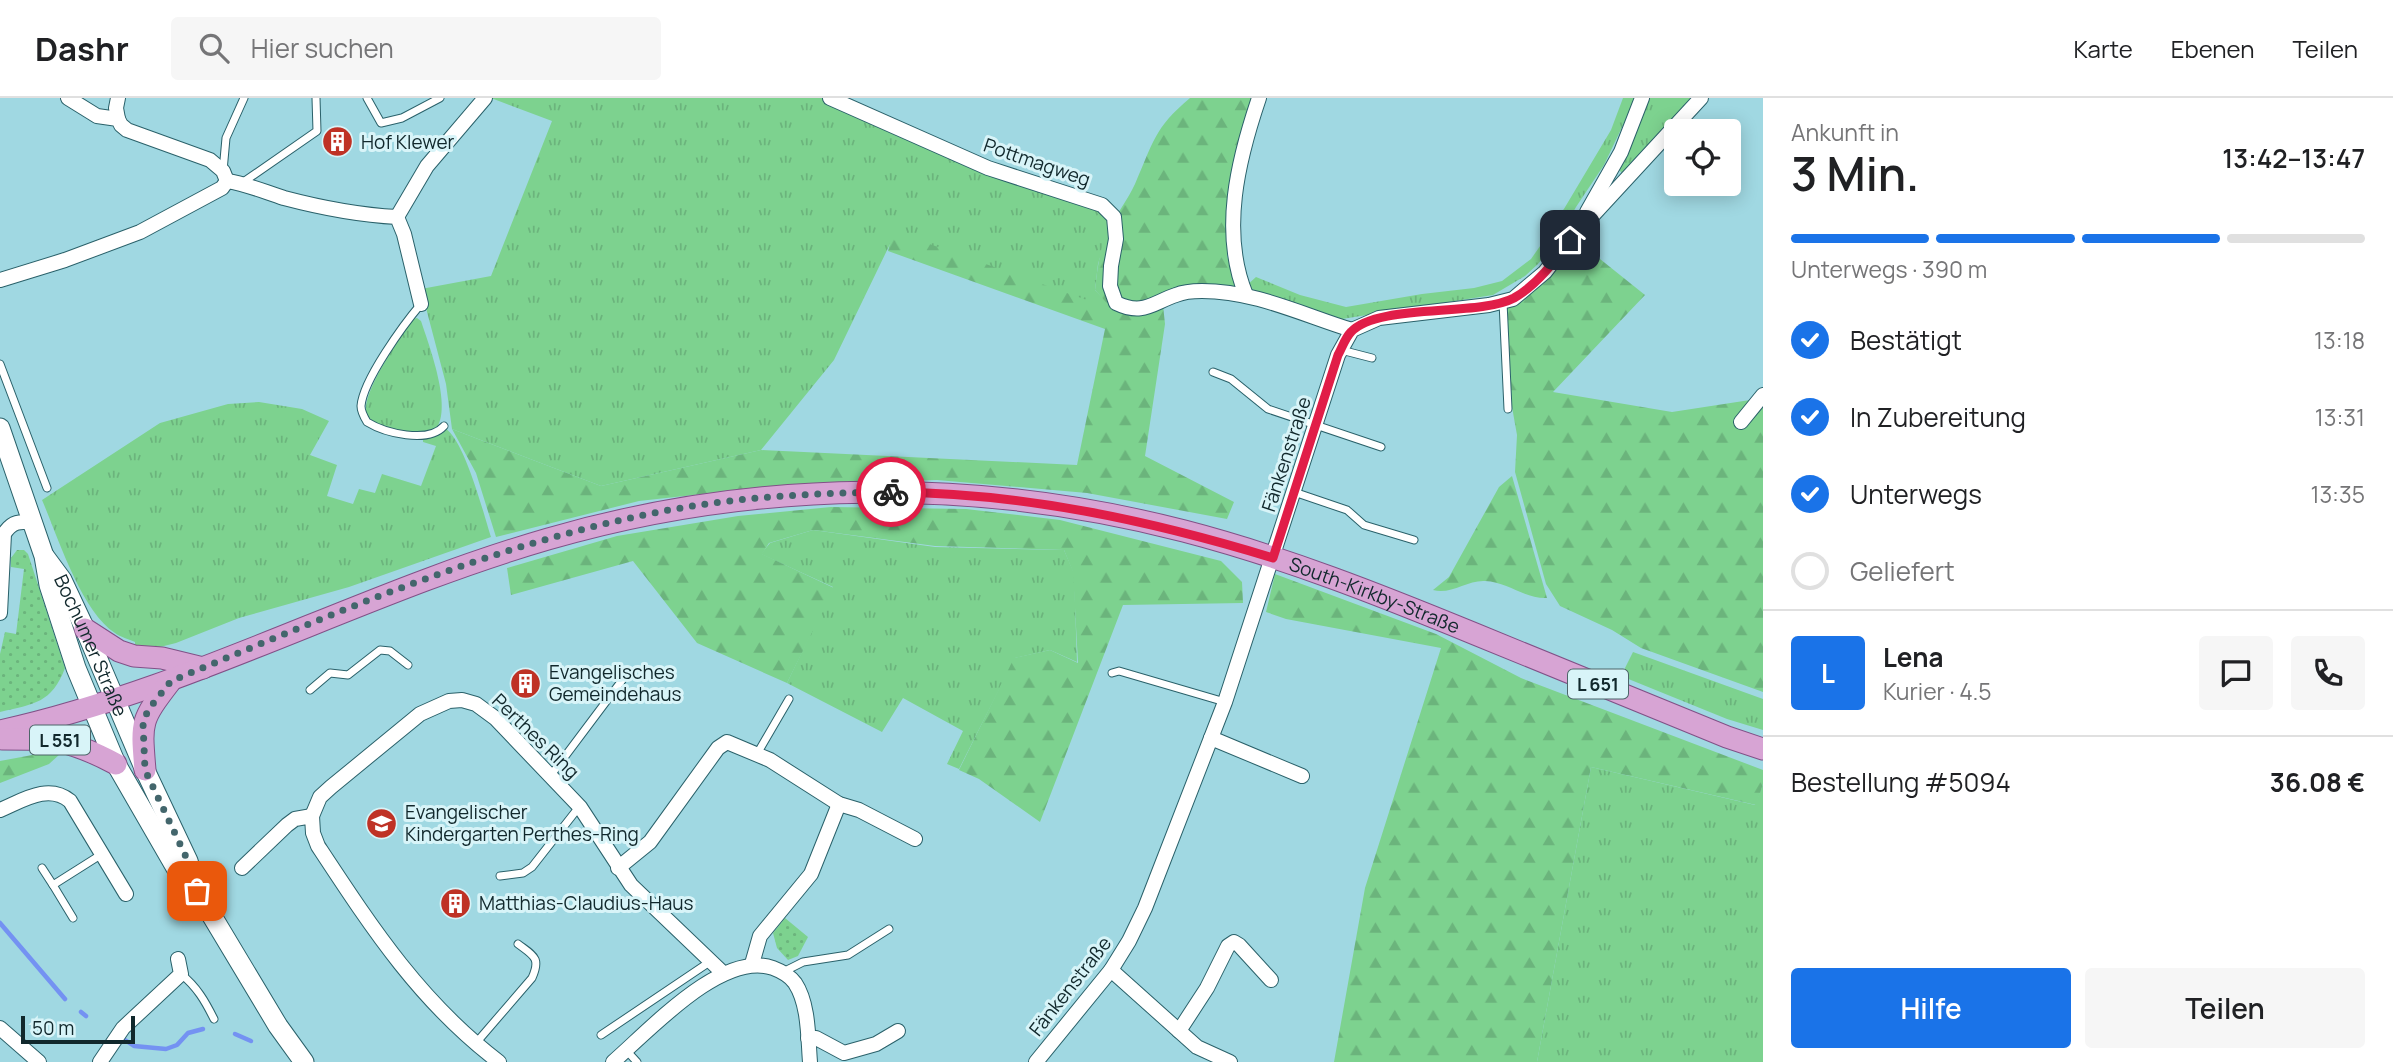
<!DOCTYPE html>
<html lang="de">
<meta charset="utf-8">
<style>
:root{--surface:#fff;--page:#f6f6f6;--text:#202124;--muted:#757577;--line:#e0e0e0;--accent:#1a73e8}
body{margin:0;font-family:Manrope,sans-serif;background:var(--page);color:var(--text);height:100vh;display:flex;flex-direction:column;font-size:26px;white-space:nowrap}
*{box-sizing:border-box;margin:0}
p{font-size:23px;color:var(--muted)}
.icon{flex:none;width:38px;height:38px;fill:none;stroke:currentColor;stroke-width:2;stroke-linecap:round;stroke-linejoin:round}
.map{position:relative;flex:1;overflow:hidden}
.details{display:flex;flex-direction:column;background:var(--surface);width:630px}
.details>*{flex:none}
.fabs{position:absolute;left:1664px;top:21px;display:grid;gap:14px}
.fabs a{display:grid;place-items:center;width:77px;height:77px;border-radius:7px;background:var(--surface);box-shadow:0 4px 18px #0003;font-size:35px}
.scale{position:absolute;left:21px;bottom:18px;width:114px;box-sizing:border-box;padding-left:7px;border:4px solid #11282c;border-top:0;font-size:19px;line-height:24px;white-space:nowrap;color:#11282c;-webkit-text-stroke:5px #d8f4f8;paint-order:stroke}
.pin{position:absolute;display:grid;place-items:center;width:60px;height:60px;color:#fff;margin:-30px;border-radius:14px;box-shadow:0 4px 10px #0006}
.courier{position:absolute;display:grid;place-items:center;width:70px;height:70px;margin:-35px;border:5px solid #e11d48;border-radius:50%;background:#fff;color:#222;box-shadow:0 2px 9px #0007}
.head em{font-style:normal;font-weight:600}
.head div{display:flex;flex-direction:column-reverse}
.head{display:flex;align-items:center;justify-content:space-between;height:119px;padding:0 28px}
h1{font-size:46px;font-weight:600;line-height:52px}
.bar{display:grid;grid-template-columns:repeat(4,1fr);gap:10px 7px;align-content:center;height:84px;padding:0 28px}
.bar i{height:9px;border-radius:5px;background:var(--line)}
.bar .selected{background:var(--accent)}
.bar p{grid-column:span 4}
.line{display:flex;align-items:center;gap:18px;padding:0 28px;border-top:2px solid var(--line)}
.line div{flex:1}
.round{display:grid;place-items:center;flex:none;width:74px;height:74px;border-radius:7px;background:var(--page)}
ol{padding:0 28px;list-style:none}
li{display:flex;align-items:center;gap:21px;height:77px}
li p{margin-inline-start:auto}
li .icon{padding:7px;border-radius:50%;background:var(--accent);color:#fff;stroke-width:4}
li:last-child{color:var(--muted)}
li i{width:38px;height:38px;border:4px solid var(--line);border-radius:50%}
.action{display:flex;gap:14px;margin-top:auto;padding:14px 28px}
.action a{flex:1;height:80px;border-radius:7px;background:var(--accent);color:#fff;font-size:28px;font-weight:600;line-height:80px;text-align:center}
.action a+a{background:var(--page);color:var(--text)}
header{display:flex;align-items:center;gap:42px;box-sizing:border-box;height:98px;padding:0 35px;background:var(--surface);border-bottom:2px solid var(--line)}
header strong{font-size:33px}
nav{display:flex;gap:38px;margin-inline-start:auto;font-size:24px}
.search{width:490px;height:63px;background:var(--page);display:flex;align-items:center;gap:18px;box-sizing:border-box;padding:0 24px;border-radius:7px;color:var(--muted);font-size:26px}
main{display:flex;flex:1;min-height:0}
.map>svg:first-child{display:block}
.grass{fill:url(#grass-tufts)}
.forest{fill:url(#forest-firs)}
.park{fill:url(#park-dots)}
.lines{fill:none;stroke-linecap:round;stroke-linejoin:round}
.stream{stroke:#7492f2;stroke-width:4.5}
.lane-casing{stroke:#2a616a;stroke-width:9}
.street-casing{stroke:#2a616a;stroke-width:16}
.secondary-casing{stroke:#2a616a;stroke-width:21}
.primary-casing{stroke:#815187;stroke-width:23}
.lane{stroke:#fff;stroke-width:7}
.street{stroke:#fff;stroke-width:14}
.secondary{stroke:#fff;stroke-width:19}
.primary{stroke:#d7a4d4;stroke-width:21}
.done{stroke:#43666c;stroke-width:7;stroke-dasharray:0 12.6}
.route{stroke:#e11d48;stroke-width:9}
.labels{text-anchor:middle;dominant-baseline:central;stroke-width:6;stroke-linejoin:round;paint-order:stroke}
.shield{fill:#d8f4f8;stroke:#4d6569;stroke-width:2}
.shield-label{font-size:18px;font-weight:bold;fill:#11282c}
.poi-label{font-size:19px;fill:#11282c;stroke:#d8f4f8;text-anchor:start}
.street-label{font-size:19px;fill:#11282c;stroke:#d8f4f8}
</style>
<header>
<strong>Dashr</strong>
<div class="search"><svg class="icon" aria-label="search" viewBox="0 0 24 24"><circle cx="10" cy="10" r="6"/><path d="M15 15l6 6"/></svg>Hier suchen</div>
<nav><a>Karte</a><a>Ebenen</a><a>Teilen</a></nav>
</header>
<main>
<div class="map">
<svg width="1763" height="964" viewBox="0 0 1763 964">
<defs>
<pattern id="grass-tufts" width="24" height="20" patternUnits="userSpaceOnUse" patternTransform="scale(1.75)"><rect width="24" height="20" fill="#7dd28f"/><path d="M3 7l-1-3M5 7V3M7 7l1-3M15 17l-1-3M17 17v-4M19 17l1-3" fill="none" stroke="#6bb47c"/></pattern>
<pattern id="forest-firs" width="22" height="20" patternUnits="userSpaceOnUse" patternTransform="scale(1.75)"><rect width="22" height="20" fill="#7dd28f"/><path d="M5 1l3.5 6h-7zM16 11l3.5 6h-7z" fill="#6bb47c"/></pattern>
<pattern id="park-dots" width="8" height="8" patternUnits="userSpaceOnUse" patternTransform="scale(1.75)"><rect width="8" height="8" fill="#7dd28f"/><path d="M2 2h.1M6 6h.1" fill="none" stroke="#6bb47c" stroke-width="1.8" stroke-linecap="round"/></pattern>
</defs>
<rect width="100%" height="100%" fill="#a0d8e2"/>
<g class="grass">
<path d="M491,0H822L918,42L1094,110L1107,118L1109,130L1098,166L1095,192L1114,212L891,144L834,262L761,352L601,388L452,331L446,286L421,191L491,178L552,23Z"/>
<path d="M1623,0H1636L1604,67L1576,109L1558,141L1538,166L1525,178L1493,197L1342,221L1260,195L1246,188L1256,179L1300,197L1346,209L1422,196L1474,190L1502,183L1531,161L1552,131L1611,32Z"/>
<path d="M1645,0H1695L1624,77L1617,70Z"/>
<path d="M417,220L421,223C429,247 453,310 436,331C419,335 403,335 387,329C380,327 372,325 368,319C356,301 402,237 413,221Z"/>
<path d="M259,304L302,311L329,323L310,357L337,367L327,398L353,406L359,391L375,395L382,376L421,388L436,348L423,344V338L445,330C465,343 483,414 491,439L349,489L239,520L176,545L156,550L135,548V544C129,541 120,539 115,535C81,513 58,439 42,402L160,325L228,306Z"/>
<path d="M813,432L935,449L1064,452L1074,475L1077,564L1050,552L1015,560L959,671L947,666L963,633L903,600L882,634L787,585L833,489L761,456L770,445Z"/>
<path d="M1633,554L1763,601V632L1727,621L1621,578Z"/>
<path d="M1591,669L1755,707L1763,686V964H1537Z"/>
</g>
<g class="forest">
<path d="M1190,0H1255L1233,68L1227,158L1242,202C1219,195 1185,196 1163,207L1165,226L1145,358L1234,404L1227,421L1087,395L937,382L785,387L639,403L496,439L476,375L452,331L601,388L761,352L1077,367L1105,231L888,153L893,133L1112,211L1095,192C1097,172 1100,147 1110,129C1118,114 1128,101 1135,86C1153,45 1154,30 1190,0Z"/>
<path d="M1575,141L1645,197L1553,294L1672,314L1750,302L1763,307V594L1641,550L1612,532L1560,508L1546,486L1515,374L1517,337L1512,309L1507,211L1539,185Z"/>
<path d="M1512,378L1547,500C1525,501 1508,484 1485,483C1467,482 1451,497 1433,492L1449,479L1499,389Z"/>
<path d="M831,409L966,411L1060,422L1221,463L1242,484L1243,505L1123,507L1040,724L979,681L959,672L1014,560L1050,552L1078,565L1073,474L1064,452L935,448L813,432L769,445L762,456L834,490L787,585L697,545L633,463L511,497L507,470L617,438L738,418Z"/>
<path d="M1275,476L1436,536L1521,580L1763,672V686L1756,707L1591,669L1537,964H1334L1365,790L1441,550L1286,521L1266,514Z"/>
<path d="M43,655L60,656L49,666L0,685V663Z"/>
</g>
<g class="park">
<path d="M17,452H24L28,456L65,570C52,605 34,606 0,614V556L5,534L16,536L24,471L11,469V460Z"/>
<path d="M785,820L808,839L798,858L788,862L777,850L773,835Z"/>
</g>
<g class="lines">
<g class="stream">
<path d="M0,825L65,901"/>
<path d="M81,914L86,918"/>
<path d="M235,936L251,943"/>
<path d="M125,942L134,948L166,951L177,947L188,935L203,931"/>
</g>
<defs>
<g id="lane">
<path d="M367,0L381,25L402,20L440,0"/>
<path d="M223,73L226,40L244,0"/>
<path d="M242,85L317,33L316,0"/>
<path d="M1503,204L1508,311"/>
<path d="M421,206C404,226 363,282 361,308C361,314 364,319 367,324C385,335 428,346 444,328"/>
<path d="M1341,252L1372,260"/>
<path d="M0,266L47,390"/>
<path d="M1213,274L1231,281L1268,311L1381,349"/>
<path d="M1294,394L1347,412L1364,427L1414,442"/>
<path d="M1112,575L1119,573L1225,604"/>
<path d="M310,592L330,575L348,577L380,552L390,553L408,567"/>
<path d="M757,656L789,601"/>
<path d="M551,677L629,573"/>
<path d="M42,770L53,787L102,756"/>
<path d="M500,778L523,775L532,769L579,709"/>
<path d="M53,787L73,820"/>
<path d="M783,874L803,864L848,857L889,831"/>
<path d="M181,876C197,889 205,903 214,921"/>
<path d="M601,937L711,863"/>
<path d="M476,945L532,880C541,860 534,858 518,846"/>
<path d="M626,952L637,964"/>
</g>
<g id="street">
<path d="M68,0L97,18L118,21L121,27L127,32L210,62L223,73L227,83"/>
<path d="M118,0L116,10L118,21"/>
<path d="M830,0L988,70L1102,107L1114,119L1116,141L1111,168L1110,188L1116,205C1143,218 1152,205 1176,197C1183,194 1194,193 1202,193C1255,193 1303,217 1352,232"/>
<path d="M1587,114L1621,54L1642,0"/>
<path d="M397,119L427,68L485,0"/>
<path d="M0,182L65,162L140,134L222,90L227,83C247,86 265,94 284,100C322,110 358,117 397,119L404,136L421,206"/>
<path d="M1246,197C1220,134 1238,62 1259,0"/>
<path d="M1741,324L1763,297"/>
<path d="M0,515L4,436C12,423 20,423 34,425"/>
<path d="M1211,640L1302,678"/>
<path d="M0,712C22,703 48,685 70,703L126,796"/>
<path d="M312,718L320,699L331,689L420,616L449,603L462,602L476,606L495,620L580,709L631,787L723,875"/>
<path d="M242,770L287,727L295,721L312,718L313,735L318,748C372,830 420,904 499,964"/>
<path d="M618,770L650,744L718,650L727,644L770,662L839,706L859,712L915,741"/>
<path d="M752,866L760,838L811,776L839,706"/>
<path d="M1111,872L1197,949L1230,964"/>
<path d="M0,930L39,964"/>
<path d="M1179,933L1207,890L1228,848L1234,844L1239,847L1271,882"/>
<path d="M808,940H816L844,955L876,946L898,933"/>
<path d="M100,964L123,930L181,876L178,861"/>
<path d="M613,964C649,933 722,852 773,870C781,873 790,878 795,885C809,906 808,940 810,964"/>
<path d="M1036,964L1111,872L1129,843L1145,810L1225,604L1338,257L1352,232L1379,220L1489,207L1513,201L1545,174L1570,142L1701,0"/>
</g>
<g id="secondary">
<path d="M0,330L44,458L49,487L76,570L116,666L176,770L197,793L278,928L304,964"/>
<path id="s1" d="M45,459L62,482L85,531L145,672L188,763L195,787"/>
</g>
<g id="primary">
<path d="M85,531L119,553L134,558L162,560L203,570"/>
<path id="s2" d="M0,633C190,591 361,495 548,441C754,381 976,379 1184,433C1284,459 1380,497 1475,536C1559,570 1643,604 1727,639L1763,651"/>
<path d="M2,641C54,641 69,641 116,666"/>
<path d="M145,672C141,624 140,623 170,584"/>
</g>
</defs>
<use href="#lane" class="lane-casing"/>
<use href="#street" class="street-casing"/>
<use href="#secondary" class="secondary-casing"/>
<use href="#primary" class="primary-casing"/>
<use href="#lane" class="lane"/>
<use href="#street" class="street"/>
<use href="#secondary" class="secondary"/>
<use href="#primary" class="primary"/>
</g>
<g class="lines">
<path class="done" d="M197,793L188,763L145,672L143,625L148,612L171,583C328,518 487,448 654,415C732,399 812,395 891,394"/>
<path class="route" d="M891,394C1022,395 1149,422 1273,460L1338,257C1342,250 1345,240 1351,234C1377,205 1478,219 1514,200C1537,187 1555,163 1570,142"/>
</g>
<defs>
<symbol id="building-disc" viewBox="-11 -11 22 22"><circle r="9.5" fill="#bf3225" stroke="#d8f4f8"/><path d="M-4-6H4V6H1V3H-1V6H-4ZM-2.5-4.3h1.7v1.8h-1.7ZM.8-4.3h1.7v1.8H.8ZM-2.5-1h1.7V.8h-1.7ZM.8-1h1.7V.8H.8Z" fill="#fff"/></symbol>
<symbol id="school-disc" viewBox="-11 -11 22 22"><circle r="9.5" fill="#bf3225" stroke="#d8f4f8"/><path d="M0-5L7-2L0 1L-7-2ZM-4 1L0 2.5L4 1V4Q0 6-4 4Z" fill="#fff"/></symbol>
</defs>
<g fill-rule="evenodd">
<use href="#building-disc" x="320" y="26" width="35" height="35"/>
<use href="#building-disc" x="508" y="568" width="35" height="35"/>
<use href="#school-disc" x="364" y="708" width="35" height="35"/>
<use href="#building-disc" x="438" y="788" width="35" height="35"/>
</g>
<g class="labels">
<g class="shield">
<rect x="1568" y="571.5" width="60" height="29" rx="5"/>
<rect x="30" y="627.5" width="60" height="29" rx="5"/>
</g>
<g class="shield-label">
<text x="1598" y="586">L 651</text>
<text x="60" y="642">L 551</text>
</g>
<g class="poi-label">
<text x="361" y="44">Hof Klewer</text>
<text x="549" y="574">Evangelisches<tspan x="549" dy="22">Gemeindehaus</tspan></text>
<text x="405" y="714">Evangelischer<tspan x="405" dy="22">Kindergarten Perthes-Ring</tspan></text>
<text x="479" y="805">Matthias-Claudius-Haus</text>
</g>
<g class="street-label">
<text transform="translate(1037 64) rotate(19)">Pottmagweg</text>
<text transform="translate(1286 356) rotate(-72)">Fänkenstraße</text>
<text stroke="none"><textPath href="#s2" startOffset="1426">South-Kirkby-Straße</textPath></text>
<text stroke="none"><textPath href="#s1" startOffset="100">Bochumer Straße</textPath></text>
<text transform="translate(536 638) rotate(44)">Perthes Ring</text>
<text transform="translate(1070 888) rotate(-52)">Fänkenstraße</text>
</g>
</g>
</svg>
<div class="fabs">
<a><svg class="icon" aria-label="locate" viewBox="0 0 24 24"><circle cx="12" cy="12" r="6"/><path d="M12 2v4M12 18v4M2 12h4M18 12h4"/></svg></a>
</div>
<div class="scale">50 m</div>
<div class="pin" style="left:197px;top:793px;background:#ea580c"><svg class="icon" aria-label="bag" viewBox="0 0 24 24"><path d="M5 8h14l-1 12H6zM9 8a3 3 0 0 1 6 0"/></svg></div>
<div class="pin" style="left:1570px;top:142px;background:#1f2937"><svg class="icon" aria-label="home" viewBox="0 0 24 24"><path d="M3 11l9-7 9 7M6 9v11h12V9"/></svg></div>
<div class="courier" style="left:891px;top:394px"><svg class="icon" aria-label="bike" viewBox="0 0 24 24"><circle cx="6" cy="16" r="4"/><circle cx="18" cy="16" r="4"/><path d="M6 16l4-8h5l3 8M10 8l3 8H6M13 5h3"/></svg></div>
</div>
<section class="details">
<div class="head"><div><h1>3 Min.</h1><p>Ankunft in</p></div><em>13:42–13:47</em></div>
<div class="bar"><i class="selected"></i><i class="selected"></i><i class="selected"></i><i></i><p>Unterwegs · 390 m</p></div>
<ol>
<li><svg class="icon" aria-label="check" viewBox="0 0 24 24"><path d="M5 12l5 5 9-10"/></svg>Bestätigt<p>13:18</p></li>
<li><svg class="icon" aria-label="check" viewBox="0 0 24 24"><path d="M5 12l5 5 9-10"/></svg>In Zubereitung<p>13:31</p></li>
<li><svg class="icon" aria-label="check" viewBox="0 0 24 24"><path d="M5 12l5 5 9-10"/></svg>Unterwegs<p>13:35</p></li>
<li><i></i>Geliefert</li>
</ol>
<div class="line" style="height:126px"><b class="round" style="background:var(--accent);color:#fff">L</b><div><b>Lena</b><p>Kurier · 4.5</p></div><a class="round"><svg class="icon" aria-label="chat" viewBox="0 0 24 24"><path d="M4 5h16v11H9l-5 4z"/></svg></a><a class="round"><svg class="icon" aria-label="phone" viewBox="0 0 24 24"><path d="M5 4h4l2 5-3 2q2 4 5 5l2-3 5 2v4C11 20 4 13 5 4z"/></svg></a></div>
<div class="line" style="height:91px"><div>Bestellung #5094</div><b>36.08 €</b></div>
<div class="action"><a>Hilfe</a><a>Teilen</a></div>
</section>
</main>
